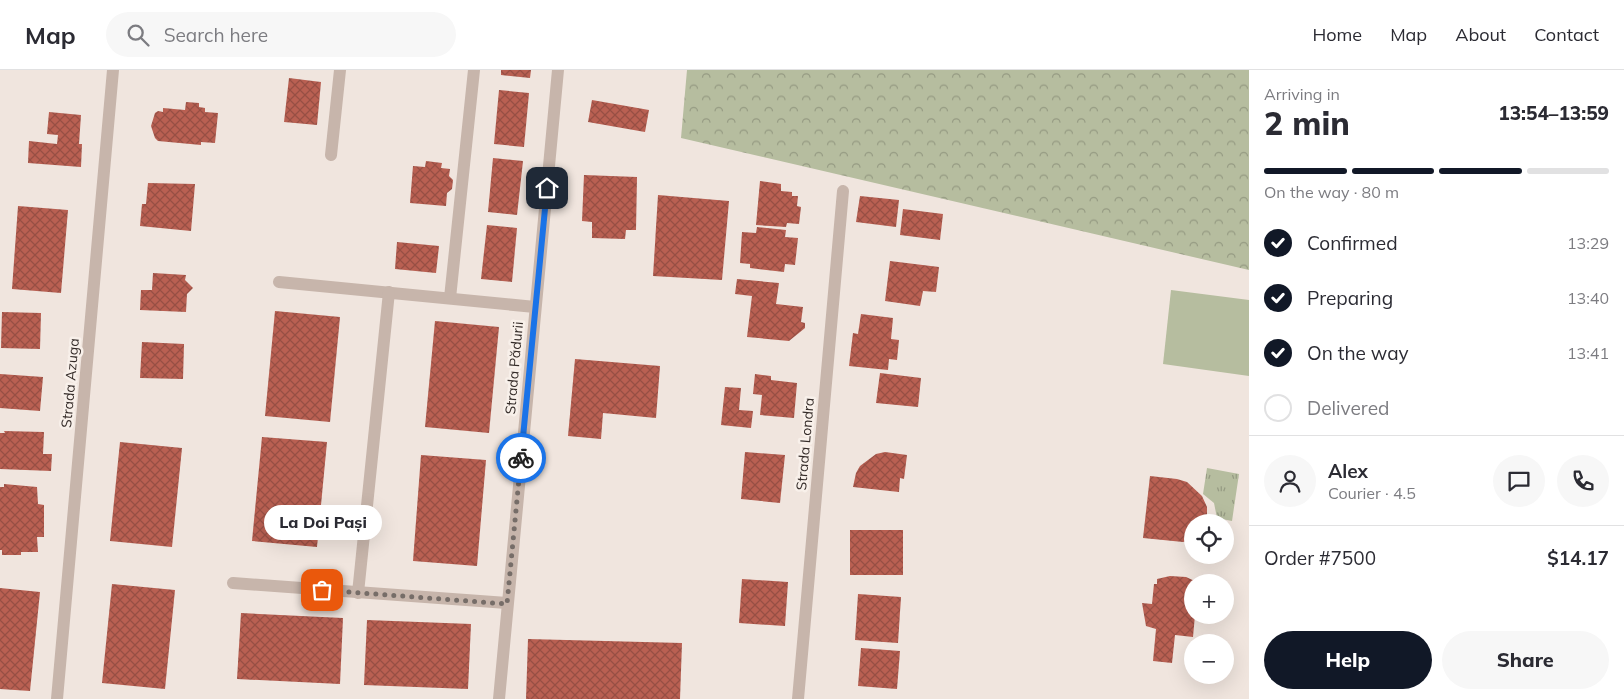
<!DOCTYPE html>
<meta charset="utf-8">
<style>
:root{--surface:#fff;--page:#f7f7f7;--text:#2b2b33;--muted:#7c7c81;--line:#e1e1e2;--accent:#111827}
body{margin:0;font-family:Mulish,sans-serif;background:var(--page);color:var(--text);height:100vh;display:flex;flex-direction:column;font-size:19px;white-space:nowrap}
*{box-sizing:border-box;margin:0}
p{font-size:16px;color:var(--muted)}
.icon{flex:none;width:28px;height:28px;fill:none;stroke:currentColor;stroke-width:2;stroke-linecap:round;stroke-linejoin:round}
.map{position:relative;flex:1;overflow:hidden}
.side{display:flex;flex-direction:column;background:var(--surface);width:375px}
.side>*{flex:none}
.controls{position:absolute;left:1184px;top:444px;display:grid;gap:10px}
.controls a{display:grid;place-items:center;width:50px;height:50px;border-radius:50%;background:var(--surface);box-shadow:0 5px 20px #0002;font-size:25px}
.pin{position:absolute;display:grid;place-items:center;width:42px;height:42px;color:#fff;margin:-21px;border-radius:10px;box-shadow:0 2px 8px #0006}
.courier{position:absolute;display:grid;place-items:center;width:50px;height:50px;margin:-25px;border:4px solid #1a73e8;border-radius:50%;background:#fff;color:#222;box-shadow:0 1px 6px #0007}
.bubble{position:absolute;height:35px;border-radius:18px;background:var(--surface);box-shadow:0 5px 20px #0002;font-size:16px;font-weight:800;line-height:35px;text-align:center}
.summary em{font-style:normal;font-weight:800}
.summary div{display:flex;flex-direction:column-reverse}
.summary{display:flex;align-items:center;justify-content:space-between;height:85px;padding:0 15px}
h1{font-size:32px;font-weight:800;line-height:38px}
.bar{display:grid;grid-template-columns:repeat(4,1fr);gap:8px 5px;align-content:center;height:60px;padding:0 15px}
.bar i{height:6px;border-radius:4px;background:var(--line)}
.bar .selected{background:var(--accent)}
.bar p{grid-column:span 4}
.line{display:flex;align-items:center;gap:12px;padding:0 15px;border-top:1px solid var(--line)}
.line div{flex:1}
.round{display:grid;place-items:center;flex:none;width:52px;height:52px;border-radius:26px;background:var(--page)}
ol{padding:0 15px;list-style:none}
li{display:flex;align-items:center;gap:15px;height:55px}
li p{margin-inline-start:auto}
li .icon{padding:5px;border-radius:50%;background:var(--accent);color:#fff;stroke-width:4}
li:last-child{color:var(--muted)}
li i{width:28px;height:28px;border:2px solid var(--line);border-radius:50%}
.action{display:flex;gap:10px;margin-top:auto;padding:10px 15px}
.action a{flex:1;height:58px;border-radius:30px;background:var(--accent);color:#fff;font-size:20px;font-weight:800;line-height:58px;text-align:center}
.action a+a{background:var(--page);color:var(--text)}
header{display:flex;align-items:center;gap:30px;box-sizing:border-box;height:70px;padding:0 25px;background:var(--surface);border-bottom:1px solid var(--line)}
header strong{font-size:24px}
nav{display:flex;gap:28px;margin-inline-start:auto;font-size:18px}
.search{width:350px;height:45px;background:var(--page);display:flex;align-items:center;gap:12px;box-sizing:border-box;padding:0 18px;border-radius:28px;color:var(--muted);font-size:19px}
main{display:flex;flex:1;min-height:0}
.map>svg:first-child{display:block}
.forest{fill:url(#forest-crowns)}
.park{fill:url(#park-tufts)}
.pitch{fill:#b6bd9f}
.building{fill:url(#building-cross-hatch)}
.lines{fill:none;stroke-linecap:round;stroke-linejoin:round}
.minor{stroke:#c7b5ab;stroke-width:12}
.done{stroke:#766d68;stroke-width:5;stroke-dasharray:0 9}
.route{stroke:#1a73e8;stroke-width:6}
.labels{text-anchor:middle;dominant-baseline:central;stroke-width:5;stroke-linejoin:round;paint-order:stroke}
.street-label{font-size:14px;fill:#352c29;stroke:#f8f0ea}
</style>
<header>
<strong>Map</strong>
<div class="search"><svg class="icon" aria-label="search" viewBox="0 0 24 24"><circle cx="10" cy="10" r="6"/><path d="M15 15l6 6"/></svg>Search here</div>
<nav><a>Home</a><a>Map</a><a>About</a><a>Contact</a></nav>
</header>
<main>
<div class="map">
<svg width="1249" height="629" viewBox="0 0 1249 629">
<defs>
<pattern id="forest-crowns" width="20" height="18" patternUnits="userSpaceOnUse" patternTransform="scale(1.25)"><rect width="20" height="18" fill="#b6bd9f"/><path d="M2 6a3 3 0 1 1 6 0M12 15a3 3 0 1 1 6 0" fill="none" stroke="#959a82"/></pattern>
<pattern id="park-tufts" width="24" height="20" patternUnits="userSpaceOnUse" patternTransform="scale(1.25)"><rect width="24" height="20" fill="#b6bd9f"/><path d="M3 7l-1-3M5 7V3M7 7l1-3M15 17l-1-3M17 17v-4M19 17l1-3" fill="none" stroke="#959a82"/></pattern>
<pattern id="building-cross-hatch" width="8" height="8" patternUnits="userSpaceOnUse" patternTransform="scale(1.25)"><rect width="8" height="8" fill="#b96052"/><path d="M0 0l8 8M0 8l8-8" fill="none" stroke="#974f44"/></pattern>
</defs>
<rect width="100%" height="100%" fill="#f0e5de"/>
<path class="forest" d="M687,0H1249V200L681,68Z"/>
<path class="park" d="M1207,398L1239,404L1232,451L1217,448L1214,433L1203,424Z"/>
<path class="pitch" d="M1171,220L1249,230V306L1163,294Z"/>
<g class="building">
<path d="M501,0H531L530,8L501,5Z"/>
<path d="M289,8L321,12L317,55L284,52Z"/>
<path d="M499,20L529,23L524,77L494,74Z"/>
<path d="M592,30L649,40L645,62L588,52Z"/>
<path d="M186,32L199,33V37L205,38V42L218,43L215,73L201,72V75L158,71L155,68L151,56L155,43L158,41L163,42V38L185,40Z"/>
<path d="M49,42L81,45L79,74H82L81,97L28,93L29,71L57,74L58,65L47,64Z"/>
<path d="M493,88L523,91L517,145L488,142Z"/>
<path d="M426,91L442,93L441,98L450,99L449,106L453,110L452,119L447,123L446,136L410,133L413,96L425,97Z"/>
<path d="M584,105L637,107L636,160H626L625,169L592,168V152L582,151Z"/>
<path d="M760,111L781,114V121L792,122V126H798L797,136L801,137L799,154L787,153L786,157L756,155Z"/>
<path d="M148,113L195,114L191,161L140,156L142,134H146Z"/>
<path d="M658,125L729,131L722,210L653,206Z"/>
<path d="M860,126L899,130L896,157L856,152Z"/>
<path d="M18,136L68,140L61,223L12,219Z"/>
<path d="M903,139L943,144L940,170L900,165Z"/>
<path d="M487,155L517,158L512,212L481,209Z"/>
<path d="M757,157L786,160L785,167L798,168L795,195L785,194L784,202L750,198V194L740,193L742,162L756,163Z"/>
<path d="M397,172L439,176L436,203L395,199Z"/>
<path d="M890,191L939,197L936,222L923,221L920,236L885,231Z"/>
<path d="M153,203L186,205L185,210L193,218L187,224L186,242L140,240L141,220H152Z"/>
<path d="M737,209L779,213L776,234L803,237L801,252L805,253V258L789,271L747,267L752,226L735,224Z"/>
<path d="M275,241L340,247L330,352L265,346Z"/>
<path d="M2,242L41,243L40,279L1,278Z"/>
<path d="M861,244L893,248L891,269L899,270L897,290L889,289L888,300L849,296L853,263L858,264Z"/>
<path d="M435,251L499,257L489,363L425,357Z"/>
<path d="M142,272L184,274L183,309L140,308Z"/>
<path d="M575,289L660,296L656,348L603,343L601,369L568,366Z"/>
<path d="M880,303L921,308L918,337L876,333Z"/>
<path d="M0,304L43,307L40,341L0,338Z"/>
<path d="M755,304L771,306V310L797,313L794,348L760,345L762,325L753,324Z"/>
<path d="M725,317L741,318L739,340L753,341L751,358L721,355Z"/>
<path d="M4,361L44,362L43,384H52L51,401L0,399V363H5Z"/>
<path d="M262,367L327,372L317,477L252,471Z"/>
<path d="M120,372L182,378L172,477L110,471Z"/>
<path d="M745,382L785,385L780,433L741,429Z"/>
<path d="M885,382L907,385L904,409L900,408L899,422L853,417L856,403L860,396L876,384Z"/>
<path d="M421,385L486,390L477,496L413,491Z"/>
<path d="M1150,406L1177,409L1187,412L1202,426L1207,437V452H1192V470L1183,472L1143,468Z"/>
<path d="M4,414L37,417L38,434L44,435V467H37L38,482H21V485H2V480H0V417H4Z"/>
<rect x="850" y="460" width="53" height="45"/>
<path d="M1170,506L1186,507L1197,512H1192V545H1195L1193,567L1175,565L1172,593L1153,591L1156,559L1146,556L1142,533L1152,534L1154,514H1157V509Z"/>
<path d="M742,509L788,512L785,556L739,553Z"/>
<path d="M112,514L175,520L165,619L102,613Z"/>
<path d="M0,518L40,522L30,621L0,619Z"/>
<path d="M858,524L901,527L898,573L855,570Z"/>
<path d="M241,543L343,548L340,614L237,609Z"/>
<path d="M367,550L471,554L468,619L364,615Z"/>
<path d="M528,569L682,573L680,629H526Z"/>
<path d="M861,578L900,581L897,619L858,616Z"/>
</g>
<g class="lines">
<g class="minor">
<path d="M331,85L340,0"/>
<path d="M279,212L535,237"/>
<path d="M450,228L474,0"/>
<path d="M233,513L507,533"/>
<path d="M358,523L389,222"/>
<path d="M57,629L113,0"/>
<path d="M499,629L558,0"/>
<path d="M798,629L843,121"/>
</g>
</g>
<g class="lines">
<path class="done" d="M322,520L507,534L521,388"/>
<path class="route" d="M521,388L547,118"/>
</g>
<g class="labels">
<g class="street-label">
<text transform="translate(514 298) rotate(-85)">Strada Pădurii</text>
<text transform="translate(70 313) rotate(-85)">Strada Azuga</text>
<text transform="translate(805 374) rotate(-85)">Strada Londra</text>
</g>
</g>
</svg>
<div class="controls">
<a><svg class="icon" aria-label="locate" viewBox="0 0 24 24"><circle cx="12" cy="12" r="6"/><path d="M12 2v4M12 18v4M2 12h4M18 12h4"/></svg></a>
<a>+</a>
<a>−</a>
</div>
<div class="pin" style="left:322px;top:520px;background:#ea580c"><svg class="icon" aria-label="bag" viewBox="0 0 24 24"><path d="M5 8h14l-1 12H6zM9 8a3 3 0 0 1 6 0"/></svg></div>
<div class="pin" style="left:547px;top:118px;background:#1f2937"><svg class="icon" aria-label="home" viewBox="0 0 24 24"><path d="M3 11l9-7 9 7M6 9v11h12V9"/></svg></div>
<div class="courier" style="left:521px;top:388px"><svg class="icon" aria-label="bike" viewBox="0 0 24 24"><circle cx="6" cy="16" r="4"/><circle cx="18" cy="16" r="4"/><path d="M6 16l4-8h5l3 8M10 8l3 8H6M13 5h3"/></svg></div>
<div class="bubble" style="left:264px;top:435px;width:118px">La Doi Pași</div>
</div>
<section class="side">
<div class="summary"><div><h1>2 min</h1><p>Arriving in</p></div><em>13:54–13:59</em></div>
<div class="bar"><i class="selected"></i><i class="selected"></i><i class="selected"></i><i></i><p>On the way · 80 m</p></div>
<ol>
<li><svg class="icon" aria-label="check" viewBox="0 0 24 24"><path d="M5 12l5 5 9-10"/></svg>Confirmed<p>13:29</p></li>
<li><svg class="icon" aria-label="check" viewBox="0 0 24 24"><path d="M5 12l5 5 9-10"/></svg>Preparing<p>13:40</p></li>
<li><svg class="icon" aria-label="check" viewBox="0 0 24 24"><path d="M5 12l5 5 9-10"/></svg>On the way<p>13:41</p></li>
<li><i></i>Delivered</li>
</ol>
<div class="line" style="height:90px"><a class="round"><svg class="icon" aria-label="person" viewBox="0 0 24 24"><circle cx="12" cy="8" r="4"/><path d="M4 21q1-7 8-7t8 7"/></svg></a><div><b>Alex</b><p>Courier · 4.5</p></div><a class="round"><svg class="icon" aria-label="chat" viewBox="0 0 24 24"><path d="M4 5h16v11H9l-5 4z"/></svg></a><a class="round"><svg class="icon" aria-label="phone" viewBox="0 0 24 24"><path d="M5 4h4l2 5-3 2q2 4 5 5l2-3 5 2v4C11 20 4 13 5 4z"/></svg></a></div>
<div class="line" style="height:65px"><div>Order #7500</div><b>$14.17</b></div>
<div class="action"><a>Help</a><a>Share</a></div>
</section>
</main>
